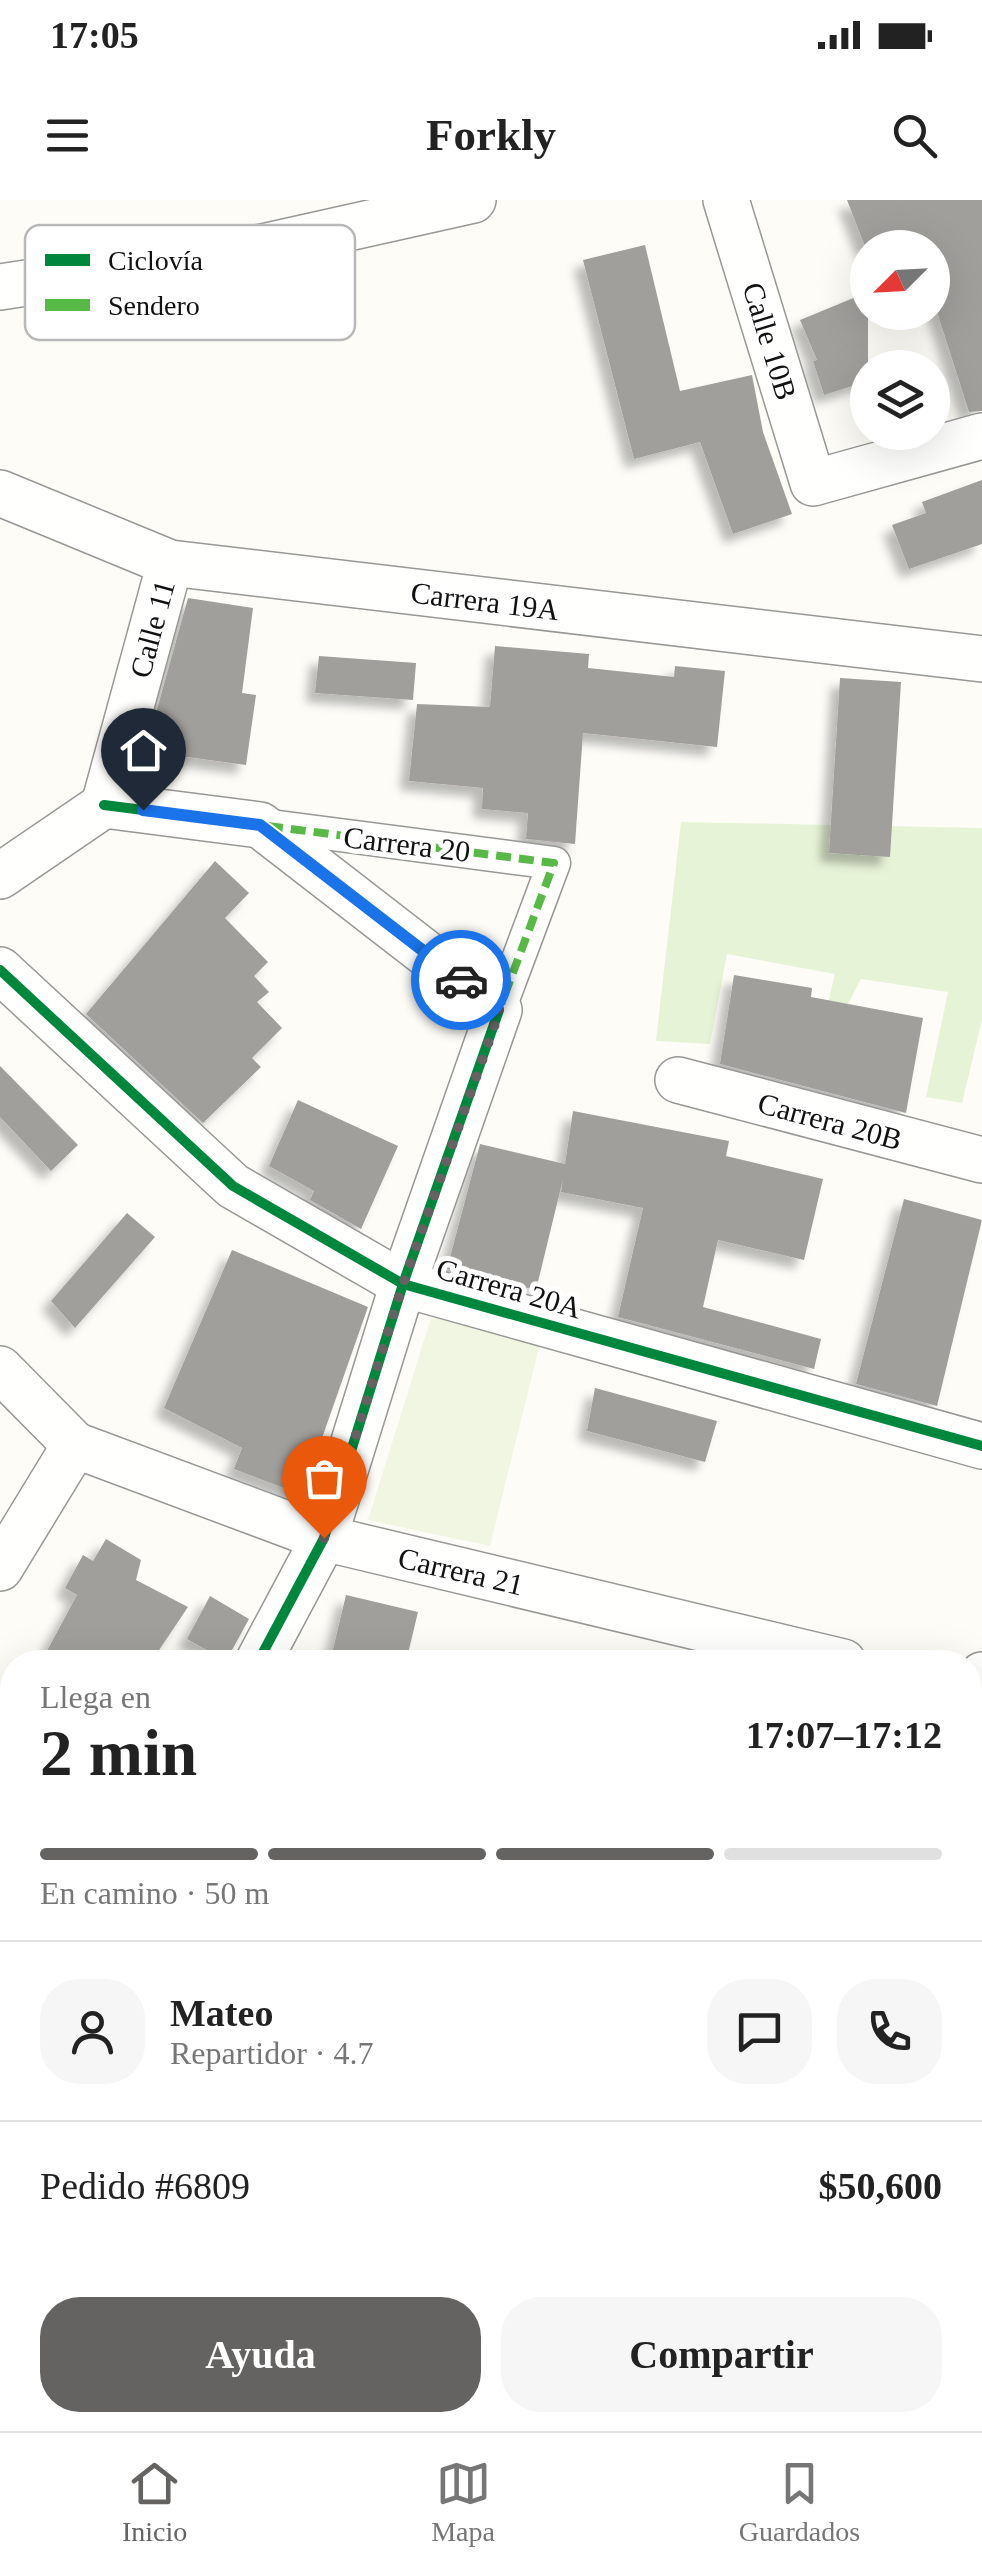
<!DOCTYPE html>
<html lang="es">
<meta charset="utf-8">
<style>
:root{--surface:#fff;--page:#f6f6f6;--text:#222;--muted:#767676;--line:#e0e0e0;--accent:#646362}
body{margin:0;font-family:"Times New Roman",serif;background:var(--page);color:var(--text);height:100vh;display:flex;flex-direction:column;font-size:38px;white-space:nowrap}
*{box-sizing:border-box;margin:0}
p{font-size:32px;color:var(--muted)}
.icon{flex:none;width:55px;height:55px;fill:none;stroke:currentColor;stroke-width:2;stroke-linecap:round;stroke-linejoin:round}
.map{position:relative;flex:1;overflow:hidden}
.sheet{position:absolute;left:0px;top:1450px;width:982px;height:782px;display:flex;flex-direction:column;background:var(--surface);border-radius:40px 40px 0 0;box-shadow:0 10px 40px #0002}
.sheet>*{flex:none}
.needle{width:65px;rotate:246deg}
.fabs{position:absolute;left:850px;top:30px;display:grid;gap:20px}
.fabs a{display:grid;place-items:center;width:100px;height:100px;border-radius:50%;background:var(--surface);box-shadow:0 10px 40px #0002;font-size:50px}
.pin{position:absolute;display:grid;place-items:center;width:85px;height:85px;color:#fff;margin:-102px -42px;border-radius:50% 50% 50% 0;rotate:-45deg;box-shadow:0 0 10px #0007}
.pin .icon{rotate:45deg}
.courier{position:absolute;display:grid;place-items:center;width:100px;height:100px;margin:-50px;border:8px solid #1a73e8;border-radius:50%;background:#fff;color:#222;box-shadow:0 2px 12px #0007}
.summary em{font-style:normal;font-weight:700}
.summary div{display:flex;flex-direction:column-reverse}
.summary{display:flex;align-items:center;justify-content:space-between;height:170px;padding:0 40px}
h1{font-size:65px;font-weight:700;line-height:75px}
.bar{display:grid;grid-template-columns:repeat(4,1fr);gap:15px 10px;align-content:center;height:120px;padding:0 40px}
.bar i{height:12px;border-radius:8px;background:var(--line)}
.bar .active{background:var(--accent)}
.bar p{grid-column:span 4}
.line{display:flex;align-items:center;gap:25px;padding:0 40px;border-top:2px solid var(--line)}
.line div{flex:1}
.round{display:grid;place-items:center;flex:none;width:105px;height:105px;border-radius:40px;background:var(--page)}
.primary-button{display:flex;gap:20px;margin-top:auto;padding:20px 40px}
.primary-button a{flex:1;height:115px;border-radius:40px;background:var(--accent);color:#fff;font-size:40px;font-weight:700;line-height:115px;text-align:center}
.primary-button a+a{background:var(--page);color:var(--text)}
.status{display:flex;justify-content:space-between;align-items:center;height:70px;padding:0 50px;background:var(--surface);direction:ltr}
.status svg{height:28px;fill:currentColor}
header{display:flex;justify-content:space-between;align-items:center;height:130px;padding:0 40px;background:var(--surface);font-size:45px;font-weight:700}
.tabs{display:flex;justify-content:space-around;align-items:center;height:140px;border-top:2px solid var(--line);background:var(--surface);font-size:28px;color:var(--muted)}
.tabs a{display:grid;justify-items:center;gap:5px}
.tabs .active{color:var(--accent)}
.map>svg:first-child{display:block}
.green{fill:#e7f3d7}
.pitch{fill:#f0f6e1}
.building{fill:#a19f9c;filter:url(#shadow)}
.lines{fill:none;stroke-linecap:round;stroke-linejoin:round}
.pedestrian-casing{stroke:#979795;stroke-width:35}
.minor-casing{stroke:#979795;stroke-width:48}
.pedestrian{stroke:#fffffe;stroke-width:32}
.minor{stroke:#fffffe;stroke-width:45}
.quiet{stroke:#58b947;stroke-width:8;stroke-dasharray:15 8;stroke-linecap:butt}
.cycleway-casing{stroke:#fff;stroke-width:16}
.cycleway{stroke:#00873e;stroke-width:10}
.done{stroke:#646362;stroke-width:10;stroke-dasharray:0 18}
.route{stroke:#1a73e8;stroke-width:12}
.labels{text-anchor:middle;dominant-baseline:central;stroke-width:10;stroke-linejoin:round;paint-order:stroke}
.street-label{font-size:30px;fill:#111;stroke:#fff}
.key{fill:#fff;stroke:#b8b8b8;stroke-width:2.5}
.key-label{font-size:28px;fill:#111}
</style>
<div class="status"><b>17:05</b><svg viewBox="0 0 49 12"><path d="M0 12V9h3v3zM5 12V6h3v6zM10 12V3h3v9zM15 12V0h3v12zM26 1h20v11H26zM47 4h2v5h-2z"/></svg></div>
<header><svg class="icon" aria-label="menu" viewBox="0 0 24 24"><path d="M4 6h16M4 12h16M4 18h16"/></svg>Forkly<svg class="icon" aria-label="search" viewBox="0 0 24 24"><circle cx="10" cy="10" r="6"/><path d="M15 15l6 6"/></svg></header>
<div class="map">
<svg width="982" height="2231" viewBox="0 0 982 2231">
<defs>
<filter id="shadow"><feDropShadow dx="-9" dy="9" stdDeviation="5" flood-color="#0004"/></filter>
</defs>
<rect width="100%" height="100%" fill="#fdfcf7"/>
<path class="green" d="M681,622L982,628V820L962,903L926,897L948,792L861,779L810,877L835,774L727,754L710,844L656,841Z"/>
<path class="pitch" d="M431,1118L542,1135L490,1346L368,1320Z"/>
<g class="building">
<path d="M847,0H982V211L969,212L932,96V48H868V54Z"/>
<path d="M645,45L680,191L752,175L763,232L792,314L733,334L700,242L634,259L583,60Z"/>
<path d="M868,92V181L824,195L813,161L817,160L800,120Z"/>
<path d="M982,280V344L909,369L892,325L926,313L922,302Z"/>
<path d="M188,398L253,408L242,493L256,495L246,565L151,552L156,513Z"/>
<path d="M495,446L589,454L588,468L674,477L675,466L725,471L717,547L583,533L575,644L526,639L528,613L482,609L483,588L409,581L417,504L490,507Z"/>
<path d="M319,456L416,463L413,500L315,493Z"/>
<path d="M840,478L901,482L890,657L829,653Z"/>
<path d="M215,661L249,693L225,718L268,762L254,776L269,792L257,802L282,828L252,858L261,867L203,923L86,814Z"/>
<path d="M734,775L812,788L811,797L923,818L906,913L720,864Z"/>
<path d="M0,866L78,945L51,971L0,917Z"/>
<path d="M298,900L398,946L361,1029L310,1000L314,991L269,966Z"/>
<path d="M573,911L729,941L726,956L823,979L804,1060L718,1040L703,1107L821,1139L814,1169L618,1117L643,1008L561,992L563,979L536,1090L447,1069L480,944L565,964Z"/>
<path d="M904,999L982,1020L937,1206L856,1184Z"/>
<path d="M127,1013L155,1037L75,1128L51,1101Z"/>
<path d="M232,1050L368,1107L302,1295L234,1269L242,1248L164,1208Z"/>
<path d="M595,1188L717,1221L705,1262L587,1231Z"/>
<path d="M106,1339L141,1360L136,1380L188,1407L151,1462H41L77,1395L65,1388L83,1355L93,1361Z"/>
<path d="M346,1395L418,1412L406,1462H330Z"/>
<path d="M210,1396L249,1419L226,1461L187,1439Z"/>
</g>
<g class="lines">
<defs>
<path id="pedestrian" d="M263,625L554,663L499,810"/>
<g id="minor">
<path d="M726,0L813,283L982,236"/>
<path d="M0,87L263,47L473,0"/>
<path d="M0,293L170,363L982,459"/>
<path d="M104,605L260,625L499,810L403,1084L324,1338L258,1462"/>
<path d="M0,676L104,605L170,363"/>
<path d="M0,770L233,986L403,1084L982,1246"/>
<path d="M678,880L982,960"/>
<path d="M0,1169L75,1245L324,1338L843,1462"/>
<path d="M0,1368L75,1245"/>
<path d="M970,1522L982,1475"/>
<path d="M970,1755L982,1758"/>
<path d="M0,1808L12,1816"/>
<path d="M558,2220L601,2231"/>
<path d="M500,2231L505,2220"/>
</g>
</defs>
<use href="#pedestrian" class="pedestrian-casing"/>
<use href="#minor" class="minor-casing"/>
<use href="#pedestrian" class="pedestrian"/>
<use href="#minor" class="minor"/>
<path class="quiet" d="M268,626L554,663L499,810"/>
<defs>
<g id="cycleway">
<path d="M104,605L260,625L499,810L403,1084L324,1338L258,1462"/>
<path d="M0,770L233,986L403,1084L982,1246"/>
</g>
</defs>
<use href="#cycleway" class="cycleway-casing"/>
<use href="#cycleway" class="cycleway"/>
</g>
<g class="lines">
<path class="done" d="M324,1338L403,1084L500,810L461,780"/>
<path class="route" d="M143,610L260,625L461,780"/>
</g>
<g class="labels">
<g class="street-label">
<text transform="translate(770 141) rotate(73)">Calle 10B</text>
<text transform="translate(485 401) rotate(7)">Carrera 19A</text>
<text transform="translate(152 429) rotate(-75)">Calle 11</text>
<text transform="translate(407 644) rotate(7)">Carrera 20</text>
<text transform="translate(830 921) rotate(15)">Carrera 20B</text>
<text transform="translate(509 1088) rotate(16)">Carrera 20A</text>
<text transform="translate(461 1371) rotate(13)">Carrera 21</text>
</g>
</g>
<rect x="25" y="25" width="330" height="115" rx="15" class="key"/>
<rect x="45" y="54" width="45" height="12" fill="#00873e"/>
<rect x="45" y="99" width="45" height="12" fill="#58b947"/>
<g class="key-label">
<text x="108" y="70">Ciclovía</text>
<text x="108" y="115">Sendero</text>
</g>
</svg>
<div class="fabs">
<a><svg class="needle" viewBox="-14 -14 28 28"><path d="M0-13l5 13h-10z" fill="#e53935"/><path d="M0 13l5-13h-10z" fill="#767676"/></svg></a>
<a><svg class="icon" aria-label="layers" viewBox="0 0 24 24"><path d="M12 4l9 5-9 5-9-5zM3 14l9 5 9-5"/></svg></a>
</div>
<div class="pin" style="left:324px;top:1338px;background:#ea580c"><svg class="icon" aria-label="bag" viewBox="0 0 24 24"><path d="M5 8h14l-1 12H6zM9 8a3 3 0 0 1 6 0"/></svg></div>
<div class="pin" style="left:143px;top:610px;background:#1f2937"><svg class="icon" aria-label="home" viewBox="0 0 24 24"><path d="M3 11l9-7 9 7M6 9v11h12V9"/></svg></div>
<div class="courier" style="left:461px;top:780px"><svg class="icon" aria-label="car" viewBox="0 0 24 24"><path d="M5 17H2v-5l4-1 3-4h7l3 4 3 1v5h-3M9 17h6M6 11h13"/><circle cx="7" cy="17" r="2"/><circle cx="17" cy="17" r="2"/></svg></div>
<section class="sheet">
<div class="summary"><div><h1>2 min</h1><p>Llega en</p></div><em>17:07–17:12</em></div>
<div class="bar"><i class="active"></i><i class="active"></i><i class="active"></i><i></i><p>En camino · 50 m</p></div>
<div class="line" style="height:180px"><a class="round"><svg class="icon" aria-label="person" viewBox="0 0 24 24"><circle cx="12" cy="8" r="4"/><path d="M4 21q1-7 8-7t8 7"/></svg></a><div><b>Mateo</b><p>Repartidor · 4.7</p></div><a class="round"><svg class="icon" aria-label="chat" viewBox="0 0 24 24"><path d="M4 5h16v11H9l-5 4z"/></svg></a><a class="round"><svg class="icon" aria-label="phone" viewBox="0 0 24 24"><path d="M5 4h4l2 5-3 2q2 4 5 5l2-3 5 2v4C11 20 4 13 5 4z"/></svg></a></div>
<div class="line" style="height:130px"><div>Pedido #6809</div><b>$50,600</b></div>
<div class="primary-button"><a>Ayuda</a><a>Compartir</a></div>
</section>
</div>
<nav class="tabs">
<a class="active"><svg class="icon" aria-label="home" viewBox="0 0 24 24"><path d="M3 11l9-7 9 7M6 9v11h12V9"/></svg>Inicio</a>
<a><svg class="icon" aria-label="map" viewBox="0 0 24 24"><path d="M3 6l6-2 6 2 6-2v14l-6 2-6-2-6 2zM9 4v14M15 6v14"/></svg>Mapa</a>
<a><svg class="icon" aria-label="saved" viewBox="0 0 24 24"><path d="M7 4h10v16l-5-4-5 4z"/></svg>Guardados</a>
</nav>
